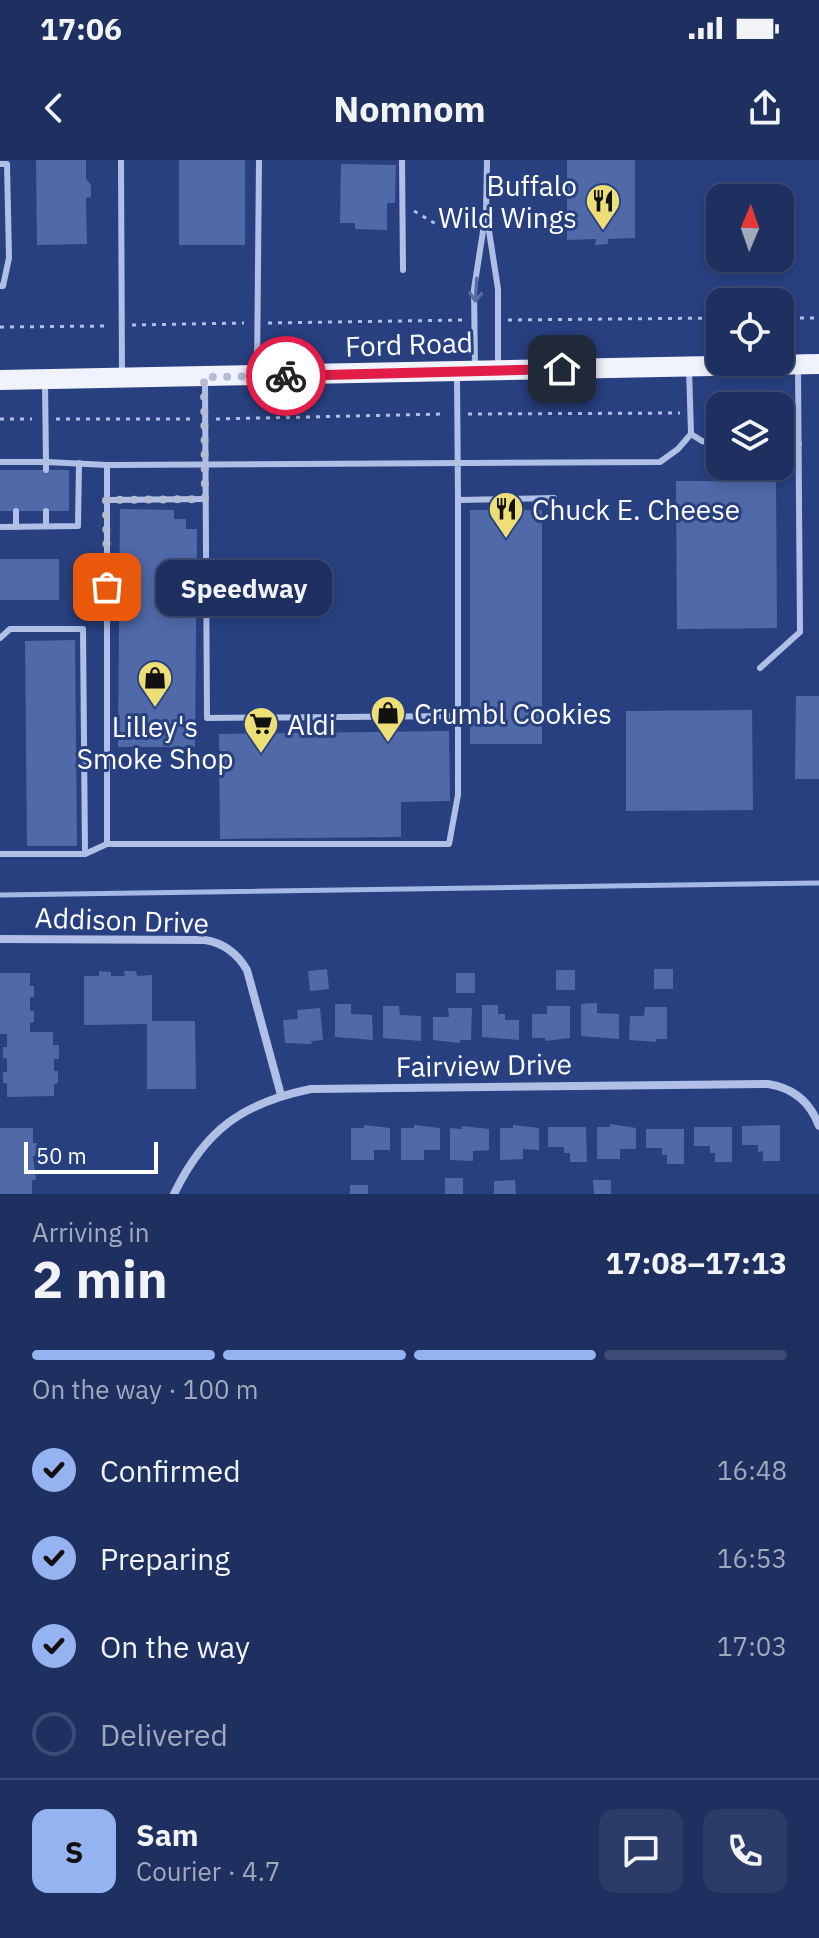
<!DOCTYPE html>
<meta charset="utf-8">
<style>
:root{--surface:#1e3060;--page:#2b3c69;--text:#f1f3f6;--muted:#a1a9bd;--line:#3c4b75;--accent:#95b2f1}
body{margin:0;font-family:"IBM Plex Sans",sans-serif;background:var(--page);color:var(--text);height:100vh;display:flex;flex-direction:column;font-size:30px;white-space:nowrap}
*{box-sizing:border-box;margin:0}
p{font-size:26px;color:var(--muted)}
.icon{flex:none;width:44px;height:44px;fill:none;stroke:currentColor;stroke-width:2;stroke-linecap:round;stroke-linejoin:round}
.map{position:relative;height:1034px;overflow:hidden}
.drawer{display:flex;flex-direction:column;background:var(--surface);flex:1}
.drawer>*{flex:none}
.needle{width:52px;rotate:2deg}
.tools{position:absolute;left:706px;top:24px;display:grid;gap:16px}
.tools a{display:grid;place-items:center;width:88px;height:88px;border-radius:16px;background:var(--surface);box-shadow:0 4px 12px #0003,0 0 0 2px var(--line);font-size:40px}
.scale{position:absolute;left:24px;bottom:20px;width:134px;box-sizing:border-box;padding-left:8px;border:4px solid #fff;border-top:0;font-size:22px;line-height:28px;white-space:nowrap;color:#fff;-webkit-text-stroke:6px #284080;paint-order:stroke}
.pin{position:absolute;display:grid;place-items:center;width:68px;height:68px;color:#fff;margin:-34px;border-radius:16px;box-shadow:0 4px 12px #0006}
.courier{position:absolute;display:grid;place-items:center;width:80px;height:80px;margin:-40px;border:6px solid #e11d48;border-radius:50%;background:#fff;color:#222;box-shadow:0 2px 10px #0007}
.bubble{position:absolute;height:56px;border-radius:16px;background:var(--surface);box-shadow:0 4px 12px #0003,0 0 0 2px var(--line);font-size:26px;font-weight:700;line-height:56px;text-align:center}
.overview em{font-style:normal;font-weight:700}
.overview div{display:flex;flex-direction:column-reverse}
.overview{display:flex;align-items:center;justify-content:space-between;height:136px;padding:0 32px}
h1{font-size:52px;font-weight:700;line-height:60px}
.bar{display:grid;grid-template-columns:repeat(4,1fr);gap:12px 8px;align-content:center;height:96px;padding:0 32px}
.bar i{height:10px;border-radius:6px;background:var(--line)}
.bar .current{background:var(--accent)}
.bar p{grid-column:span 4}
.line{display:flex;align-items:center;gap:20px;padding:0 32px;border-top:2px solid var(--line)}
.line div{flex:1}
.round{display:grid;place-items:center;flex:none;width:84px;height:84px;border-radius:16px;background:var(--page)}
ol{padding:0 32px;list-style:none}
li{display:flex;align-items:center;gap:24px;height:88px}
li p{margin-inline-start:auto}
li .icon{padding:8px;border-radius:50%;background:var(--accent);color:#111;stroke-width:4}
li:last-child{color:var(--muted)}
li i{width:44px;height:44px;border:4px solid var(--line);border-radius:50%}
.status{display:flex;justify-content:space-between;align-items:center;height:56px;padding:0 40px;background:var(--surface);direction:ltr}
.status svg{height:22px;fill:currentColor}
header{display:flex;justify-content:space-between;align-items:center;height:104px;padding:0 32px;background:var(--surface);font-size:36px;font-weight:700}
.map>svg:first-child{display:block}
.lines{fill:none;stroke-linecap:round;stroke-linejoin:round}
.stream{stroke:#a4b8e6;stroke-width:5}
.building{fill:#5069a9}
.path{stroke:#afbfe6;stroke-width:3;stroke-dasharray:4 6;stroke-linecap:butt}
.service{stroke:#afbfe6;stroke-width:6}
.minor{stroke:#afbfe6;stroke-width:8}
.primary{stroke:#f0f3fd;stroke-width:20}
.oneway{stroke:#576ca4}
.done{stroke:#b4bcd3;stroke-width:8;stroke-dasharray:0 14.4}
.route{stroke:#e11d48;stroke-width:10}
.labels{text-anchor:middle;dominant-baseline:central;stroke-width:6;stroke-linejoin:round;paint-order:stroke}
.poi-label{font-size:28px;fill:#fff;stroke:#284080;text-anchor:start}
.street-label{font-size:28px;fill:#fff;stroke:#284080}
</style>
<div class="status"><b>17:06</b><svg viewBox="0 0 49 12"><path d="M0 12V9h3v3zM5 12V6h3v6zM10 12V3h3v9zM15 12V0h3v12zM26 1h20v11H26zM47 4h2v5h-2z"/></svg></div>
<header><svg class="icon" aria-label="back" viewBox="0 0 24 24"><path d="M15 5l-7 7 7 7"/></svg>Nomnom<svg class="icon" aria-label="share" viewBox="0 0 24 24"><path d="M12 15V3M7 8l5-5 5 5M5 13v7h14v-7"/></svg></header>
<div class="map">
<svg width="819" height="1034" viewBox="0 0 819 1034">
<rect width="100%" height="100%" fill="#284080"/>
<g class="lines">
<path class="stream" d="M0,735L819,723"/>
</g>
<g class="building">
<path d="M36,0H86V19L91,25V37L86,38L87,84L37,85Z"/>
<rect x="179" y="0" width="66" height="85"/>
<path d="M567,0H635V78L608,79V84L595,85L596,79L567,80Z"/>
<path d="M341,4L396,5L395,43H387V70L355,69V63H340Z"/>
<rect x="0" y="310" width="69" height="41"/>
<path d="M676,321H776L777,468L677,469Z"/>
<path d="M120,349L174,350V359H186V369H197L195,587H118Z"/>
<rect x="470" y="350" width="72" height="234"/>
<rect x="0" y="399" width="59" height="41"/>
<path d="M75,480L77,686H27L25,481Z"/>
<path d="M796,536H819V619H795Z"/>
<path d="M752,550L753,650L626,651V551Z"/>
<path d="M449,571L450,641L401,642V677L220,679L219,574Z"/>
<path d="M327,809L329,829L310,831L308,811Z"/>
<rect x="654" y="809" width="19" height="20"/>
<rect x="556" y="810" width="19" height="20"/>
<path d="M99,811L111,812V816H125L124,811H136L137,816L152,815V861H195L196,929H147V864L84,865V816H99Z"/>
<path d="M0,813H30V826H34V837H30V851H34V862L30,863V872H53V885H59V899H54V911H58V923L54,924V936L7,937V923H3V912H7V898H3V887H7V874H0Z"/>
<rect x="456" y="813" width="19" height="20"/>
<path d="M597,843V853L619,854V879L581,876V844Z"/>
<path d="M335,844H351V854L372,855L373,880L335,877Z"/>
<path d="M482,845H498V854H505V860H519V880L482,877Z"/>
<path d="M383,846H399L400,855L421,856V881L383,878Z"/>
<path d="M547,846H570V878L545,881V878H532V854H547Z"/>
<path d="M645,847H667V879H656V882L629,880L630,856H644Z"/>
<path d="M320,848L323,880L311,881L312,884L285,883L283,860L298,859L297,850Z"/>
<path d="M448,848H472L471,880H460V883L433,880V857H449Z"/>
<path d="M610,964L636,968V989H620V999H597V967H610Z"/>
<path d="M364,965L390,968V990H374V1000H351V968H364Z"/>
<path d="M414,965L440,968V990H424V1000H401V968H414Z"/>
<path d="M513,965L539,968V990L523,989V999L500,1000V968H513Z"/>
<path d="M780,965V1001H763V991L758,992V985H742V966Z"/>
<path d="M462,966L489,969V990L473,991V1001L450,1000V968L462,969Z"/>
<path d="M548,967H586L587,1002H570V993H564V987H548Z"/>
<path d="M694,967H732V1002H715V993H710V986H694Z"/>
<path d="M0,968H33V983H37V996H33L36,1020H32V1034H0Z"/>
<path d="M646,969H684V1004H667V995H662V988H646Z"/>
<rect x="445" y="1018" width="18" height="16"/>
<path d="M515,1020L516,1034H494V1021Z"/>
<path d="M593,1020H611V1034H594Z"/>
<rect x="350" y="1025" width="18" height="9"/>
</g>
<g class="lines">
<g class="path">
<path d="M414,51L436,64"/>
<path d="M780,158H819"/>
<path d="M508,160L720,158"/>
<path d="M268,163L464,160"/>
<path d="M132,165L244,163"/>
<path d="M0,167L108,166"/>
<path d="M704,252H720"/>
<path d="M468,254L680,253"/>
<path d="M0,259H32"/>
<path d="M56,259H192"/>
<path d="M216,259L444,254"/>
</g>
<g class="service">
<path d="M121,0L122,215"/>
<path d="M402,0L403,110"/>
<path d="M0,4H7L9,98L3,126H0"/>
<path d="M487,58L498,129V206"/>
<path d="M475,207L474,129L486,52L487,0"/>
<path d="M689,209L691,274L702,281L720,285"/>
<path d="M257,213L259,0"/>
<path d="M457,216L458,340V635L449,684H107V305L660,302L678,289L691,274"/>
<path d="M205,221L207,558L458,556"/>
<path d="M780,284H799"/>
<path d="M0,302H46L45,223"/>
<path d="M46,310V302L107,305"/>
<path d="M106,340L205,339"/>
<path d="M458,340L554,338"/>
<path d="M46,366V351"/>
<path d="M0,367L78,366L79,303"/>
<path d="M16,367V351"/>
<path d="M0,478L10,469H83L85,694H0"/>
<path d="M760,508L800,472L798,208"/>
<path d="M85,694L107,684"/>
</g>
<g class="minor">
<path d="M0,779L205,780C224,783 237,793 247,810L281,935"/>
<path d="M174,1034C205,970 242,943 311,929L768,924C793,928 810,941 819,966"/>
</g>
<path class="primary" d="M0,220L819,204"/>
</g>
<defs><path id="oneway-shaft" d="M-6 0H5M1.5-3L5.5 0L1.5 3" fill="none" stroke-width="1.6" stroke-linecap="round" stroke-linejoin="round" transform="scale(2)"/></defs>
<use class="oneway" href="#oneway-shaft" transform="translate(476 130) rotate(94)"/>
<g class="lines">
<path class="done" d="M107,427L106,340L205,339L204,217L286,216"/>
<path class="route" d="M286,216L562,209"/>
</g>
<defs>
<symbol id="restaurant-pin" viewBox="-11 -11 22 30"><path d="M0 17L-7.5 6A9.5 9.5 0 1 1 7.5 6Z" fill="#edde75" stroke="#284080"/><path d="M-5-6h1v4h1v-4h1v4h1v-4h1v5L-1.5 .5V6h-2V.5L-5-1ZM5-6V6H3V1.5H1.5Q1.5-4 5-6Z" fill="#111"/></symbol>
<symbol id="shop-pin" viewBox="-11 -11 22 30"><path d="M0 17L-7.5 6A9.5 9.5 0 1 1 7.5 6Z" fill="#edde75" stroke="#284080"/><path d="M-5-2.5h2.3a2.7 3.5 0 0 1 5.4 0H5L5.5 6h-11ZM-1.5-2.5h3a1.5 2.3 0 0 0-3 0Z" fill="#111"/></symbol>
<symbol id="supermarket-pin" viewBox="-11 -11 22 30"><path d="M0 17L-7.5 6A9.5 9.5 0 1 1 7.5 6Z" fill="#edde75" stroke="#284080"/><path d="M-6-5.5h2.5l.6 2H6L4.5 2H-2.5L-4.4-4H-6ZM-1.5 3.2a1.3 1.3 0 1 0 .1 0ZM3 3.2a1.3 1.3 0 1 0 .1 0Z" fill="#111"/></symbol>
</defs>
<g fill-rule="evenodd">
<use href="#restaurant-pin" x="583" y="21" width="40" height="54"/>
<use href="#restaurant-pin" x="486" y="329" width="40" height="54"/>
<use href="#shop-pin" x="135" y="498" width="40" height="54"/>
<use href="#shop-pin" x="368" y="533" width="40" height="54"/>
<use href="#supermarket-pin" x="241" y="544" width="40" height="54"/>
</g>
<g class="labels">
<g class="poi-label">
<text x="577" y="25" text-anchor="end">Buffalo<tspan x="577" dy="32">Wild Wings</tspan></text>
<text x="532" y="349">Chuck E. Cheese</text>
<text x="414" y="553">Crumbl Cookies</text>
<text x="287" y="564">Aldi</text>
<text x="155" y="566" text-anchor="middle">Lilley's<tspan x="155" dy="32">Smoke Shop</tspan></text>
</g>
<g class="street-label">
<text transform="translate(409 184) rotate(-2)">Ford Road</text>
<text transform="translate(122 760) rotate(2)">Addison Drive</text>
<text transform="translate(484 905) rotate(-1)">Fairview Drive</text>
</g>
</g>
</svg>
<div class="tools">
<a><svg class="needle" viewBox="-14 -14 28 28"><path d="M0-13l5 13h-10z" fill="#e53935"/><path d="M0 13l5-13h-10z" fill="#a1a9bd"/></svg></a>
<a><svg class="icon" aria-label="locate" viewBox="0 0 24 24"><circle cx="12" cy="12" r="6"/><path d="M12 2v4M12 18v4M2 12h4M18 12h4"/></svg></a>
<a><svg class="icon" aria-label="layers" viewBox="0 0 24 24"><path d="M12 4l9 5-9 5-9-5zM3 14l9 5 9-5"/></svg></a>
</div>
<div class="scale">50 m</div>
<div class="pin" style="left:107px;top:427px;background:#ea580c"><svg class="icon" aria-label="bag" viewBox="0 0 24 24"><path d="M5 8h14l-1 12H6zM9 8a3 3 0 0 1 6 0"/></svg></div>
<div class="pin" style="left:562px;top:209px;background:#1f2937"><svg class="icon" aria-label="home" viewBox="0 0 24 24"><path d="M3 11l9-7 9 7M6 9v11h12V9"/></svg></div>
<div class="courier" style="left:286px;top:216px"><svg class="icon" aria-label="bike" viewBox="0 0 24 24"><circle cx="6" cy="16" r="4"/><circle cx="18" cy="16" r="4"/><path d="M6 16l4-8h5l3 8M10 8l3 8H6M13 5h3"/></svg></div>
<div class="bubble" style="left:156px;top:400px;width:176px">Speedway</div>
</div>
<section class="drawer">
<div class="overview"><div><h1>2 min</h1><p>Arriving in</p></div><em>17:08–17:13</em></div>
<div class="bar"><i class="current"></i><i class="current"></i><i class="current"></i><i></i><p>On the way · 100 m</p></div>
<ol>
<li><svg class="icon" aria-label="check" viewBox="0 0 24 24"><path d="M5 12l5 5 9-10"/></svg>Confirmed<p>16:48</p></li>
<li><svg class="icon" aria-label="check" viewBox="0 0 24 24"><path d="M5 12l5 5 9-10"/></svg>Preparing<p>16:53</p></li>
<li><svg class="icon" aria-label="check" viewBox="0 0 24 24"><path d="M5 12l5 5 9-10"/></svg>On the way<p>17:03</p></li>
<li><i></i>Delivered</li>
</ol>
<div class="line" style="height:144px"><b class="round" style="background:var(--accent);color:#111">S</b><div><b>Sam</b><p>Courier · 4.7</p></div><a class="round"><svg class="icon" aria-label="chat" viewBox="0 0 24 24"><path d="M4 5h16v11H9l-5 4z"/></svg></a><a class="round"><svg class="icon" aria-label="phone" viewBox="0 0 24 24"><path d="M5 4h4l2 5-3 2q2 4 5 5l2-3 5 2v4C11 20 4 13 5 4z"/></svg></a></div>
</section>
